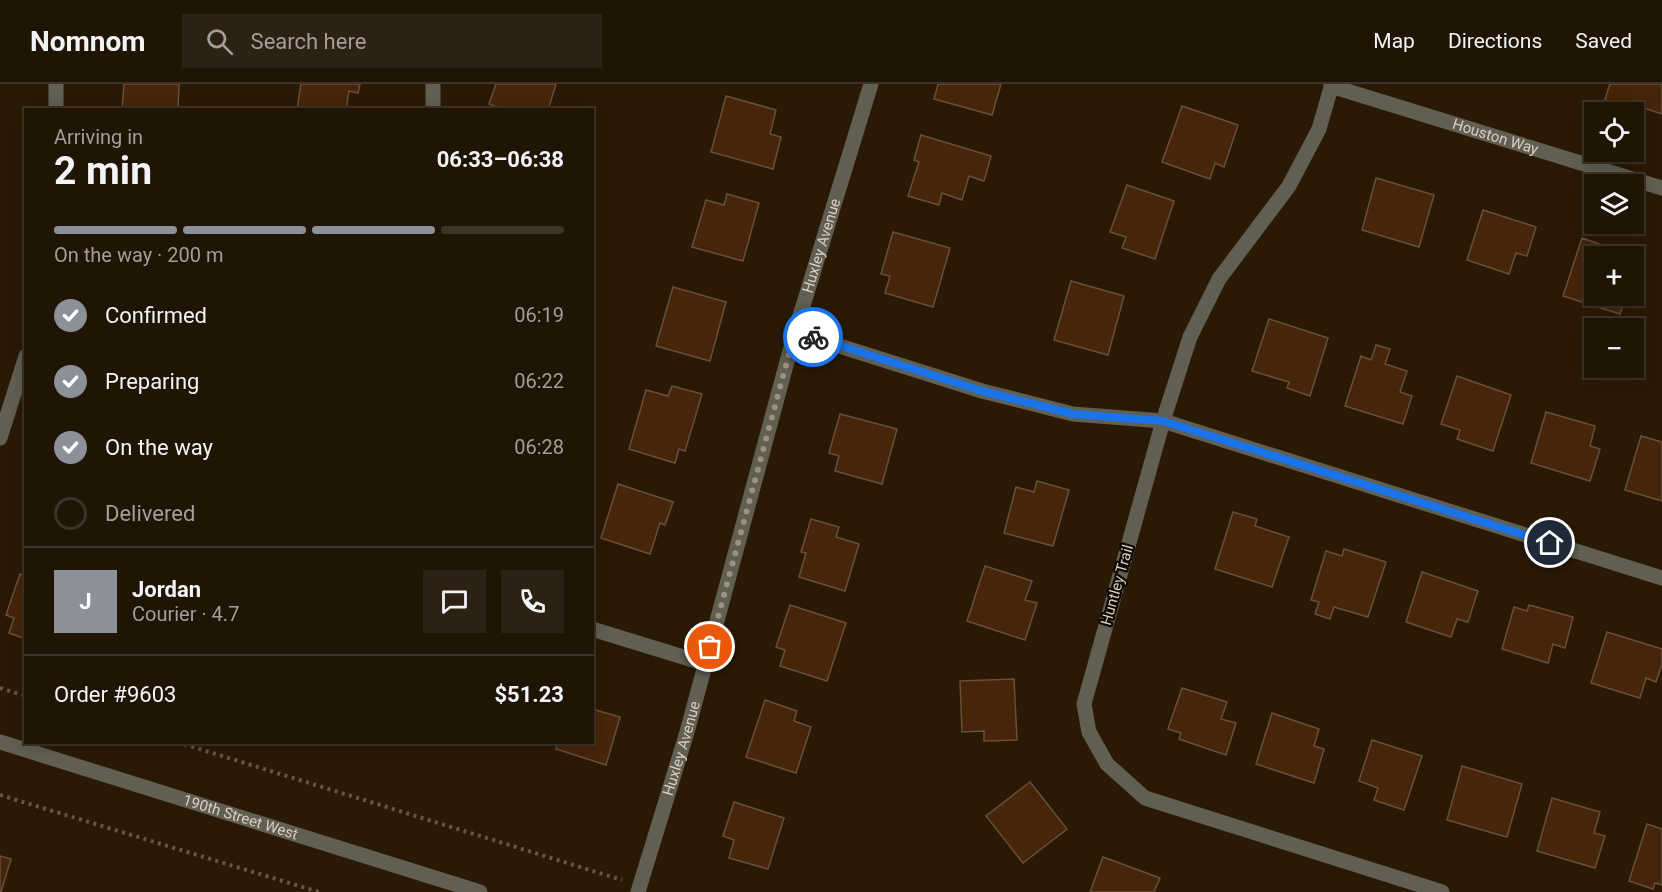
<!DOCTYPE html>
<meta charset="utf-8">
<style>
:root{--surface:#201404;--page:#2d2113;--text:#f1f3f6;--muted:#a29e9a;--line:#3d3326;--accent:#8c9099}
body{margin:0;font-family:Roboto,sans-serif;background:var(--page);color:var(--text);height:100vh;display:flex;flex-direction:column;font-size:22px;white-space:nowrap}
*{box-sizing:border-box;margin:0}
p{font-size:20px;color:var(--muted)}
.icon{flex:none;width:33px;height:33px;fill:none;stroke:currentColor;stroke-width:2;stroke-linecap:round;stroke-linejoin:round}
.map{position:relative;flex:1;overflow:hidden}
.panel{position:absolute;left:24px;top:24px;width:570px;height:636px;display:flex;flex-direction:column;background:var(--surface);border-radius:0px;box-shadow:0 3px 15px #0003,0 0 0 2px var(--line)}
.panel>*{flex:none}
.buttons{position:absolute;left:1584px;top:18px;display:grid;gap:12px}
.buttons a{display:grid;place-items:center;width:60px;height:60px;border-radius:0px;background:var(--surface);box-shadow:0 3px 15px #0003,0 0 0 2px var(--line);font-size:30px}
.pin{position:absolute;display:grid;place-items:center;width:51px;height:51px;color:#fff;margin:-26px;border:3px solid #fff;border-radius:50%;box-shadow:0 2px 6px #0007}
.courier{position:absolute;display:grid;place-items:center;width:60px;height:60px;margin:-30px;border:4px solid #1a73e8;border-radius:50%;background:#fff;color:#222;box-shadow:0 2px 8px #0007}
.head em{font-style:normal;font-weight:700}
.head div{display:flex;flex-direction:column-reverse}
.head{display:flex;align-items:center;justify-content:space-between;height:102px;padding:0 30px}
h1{font-size:39px;font-weight:700;line-height:45px}
.bar{display:grid;grid-template-columns:repeat(4,1fr);gap:9px 6px;align-content:center;height:72px;padding:0 30px}
.bar i{height:8px;border-radius:4px;background:var(--line)}
.bar .selected{background:var(--accent)}
.bar p{grid-column:span 4}
.line{display:flex;align-items:center;gap:15px;padding:0 30px;border-top:2px solid var(--line)}
.line div{flex:1}
.round{display:grid;place-items:center;flex:none;width:63px;height:63px;border-radius:0px;background:var(--page)}
ol{padding:0 30px;list-style:none}
li{display:flex;align-items:center;gap:18px;height:66px}
li p{margin-inline-start:auto}
li .icon{padding:6px;border-radius:50%;background:var(--accent);color:#fff;stroke-width:4}
li:last-child{color:var(--muted)}
li i{width:33px;height:33px;border:3px solid var(--line);border-radius:50%}
header{display:flex;align-items:center;gap:36px;box-sizing:border-box;height:84px;padding:0 30px;background:var(--surface);border-bottom:2px solid var(--line)}
header strong{font-size:28px}
nav{display:flex;gap:33px;margin-inline-start:auto;font-size:21px}
.search{width:420px;height:54px;background:var(--page);display:flex;align-items:center;gap:15px;box-sizing:border-box;padding:0 21px;border-radius:0px;color:var(--muted);font-size:22px}
.map>svg:first-child{display:block}
.building{fill:#462509;stroke:#674f3e;stroke-width:1.5}
.lines{fill:none;stroke-linecap:round;stroke-linejoin:round}
.path{stroke:#665745;stroke-width:4;stroke-dasharray:3 4.5;stroke-linecap:butt}
.minor{stroke:#615e52;stroke-width:15}
.done{stroke:#9c9080;stroke-width:6;stroke-dasharray:0 10.8}
.route{stroke:#1a73e8;stroke-width:8}
.labels{text-anchor:middle;dominant-baseline:central;stroke-width:4.5;stroke-linejoin:round;paint-order:stroke}
.street-label{font-size:15px;fill:#dacfc2;stroke:#0d0702}
</style>
<header>
<strong>Nomnom</strong>
<div class="search"><svg class="icon" aria-label="search" viewBox="0 0 24 24"><circle cx="10" cy="10" r="6"/><path d="M15 15l6 6"/></svg>Search here</div>
<nav><a>Map</a><a>Directions</a><a>Saved</a></nav>
</header>
<div class="map">
<svg width="1662" height="808" viewBox="0 0 1662 808">
<rect width="100%" height="100%" fill="#2a1a05"/>
<g class="building">
<path d="M124,0H179L178,26H122Z"/>
<path d="M301,0H360L358,9L349,7L346,26H297Z"/>
<path d="M496,0H556L548,26H506L489,20Z"/>
<path d="M938,0H1001L992,31L934,15Z"/>
<path d="M1610,0H1662V30L1629,19L1628,25L1604,18Z"/>
<path d="M726,12L776,26L770,50L781,53L773,85L711,68Z"/>
<path d="M1182,22L1238,41L1224,83L1215,79L1210,95L1162,78Z"/>
<path d="M921,51L991,72L984,97L969,92L962,116L942,109L939,121L908,112L919,78L914,76Z"/>
<path d="M1376,94L1434,111L1419,163L1362,146Z"/>
<path d="M1127,101L1174,117L1155,175L1122,164L1126,153L1110,148Z"/>
<path d="M727,110L759,119L743,177L692,163L706,116L724,121Z"/>
<path d="M1483,126L1536,143L1527,172L1516,169L1509,190L1467,176Z"/>
<path d="M893,148L950,164L933,223L885,209L890,192L881,190Z"/>
<path d="M1582,154L1602,161L1599,170L1608,172H1594V212H1626L1620,230L1563,212Z"/>
<path d="M1071,197L1124,212L1108,271L1054,256Z"/>
<path d="M673,203L726,218L710,277L656,262Z"/>
<path d="M1269,235L1328,254L1310,312L1287,304L1289,298L1252,287Z"/>
<path d="M1376,261L1390,265L1385,280L1407,287L1400,308L1412,312L1403,340L1345,322L1361,272L1371,276Z"/>
<path d="M1457,292L1511,311L1493,367L1457,355L1460,346L1441,340Z"/>
<path d="M672,302L702,310L685,367L679,365L675,379L629,365L646,306L668,312Z"/>
<path d="M1546,328L1595,342L1590,362L1600,365L1590,397L1531,379Z"/>
<path d="M840,330L897,345L882,400L835,387L839,372L829,369Z"/>
<path d="M1641,352L1662,358V417L1625,406Z"/>
<path d="M1037,397L1069,406L1053,462L1004,449L1016,403L1034,408Z"/>
<path d="M618,400L673,418L665,441L660,439L650,470L601,454Z"/>
<path d="M1233,428L1257,435L1255,442L1289,453L1272,503L1215,485Z"/>
<path d="M811,435L839,443L836,453L859,460L845,507L799,493L806,469L801,468Z"/>
<path d="M1344,465L1386,478L1368,533L1334,523L1330,535L1315,530L1319,518L1311,516L1326,467L1342,472Z"/>
<path d="M985,482L1032,497L1025,516L1037,519L1025,556L967,537Z"/>
<path d="M1422,488L1478,507L1468,538L1457,535L1451,553L1406,538Z"/>
<path d="M20,490L26,492V555L9,549L14,534L6,531Z"/>
<path d="M790,521L846,539L827,597L780,582L785,566L776,563Z"/>
<path d="M1529,521L1573,533L1565,564L1553,560L1548,579L1502,565L1514,523L1527,527Z"/>
<path d="M1607,548L1662,565V580L1656,598L1646,594L1640,614L1591,599Z"/>
<path d="M1014,595L1017,656L984,657V647L962,648L960,597Z"/>
<path d="M1182,604L1227,618L1221,635L1236,639L1226,671L1179,655L1181,649L1168,645Z"/>
<path d="M765,616L797,627L794,637L811,643L796,689L746,673Z"/>
<path d="M592,625L620,633L606,681L556,665L558,658H592Z"/>
<path d="M1272,629L1319,645L1314,662L1324,665L1314,699L1256,680Z"/>
<path d="M1372,656L1422,672L1404,726L1374,716L1378,704L1359,697Z"/>
<path d="M1462,682L1522,700L1507,753L1447,736Z"/>
<path d="M1030,698L1067,745L1023,779L986,732Z"/>
<path d="M1552,714L1600,728L1594,749L1605,752L1595,784L1537,767Z"/>
<path d="M734,718L784,734L768,785L729,774L734,756L723,752Z"/>
<path d="M1647,740L1662,745V801L1655,799L1653,805L1629,797Z"/>
<path d="M0,772L11,775L1,808H0Z"/>
<path d="M1103,773L1160,794L1154,808H1090Z"/>
</g>
<g class="lines">
<g class="path">
<path d="M0,604L26,612"/>
<path d="M177,658L622,796"/>
<path d="M0,711L319,808"/>
</g>
<g class="minor">
<path d="M56,0V26"/>
<path d="M1332,0L1319,45L1289,102L1219,195L1190,253L1163,337L1084,620L1089,648L1107,680L1145,714L1442,808"/>
<path id="s1" d="M1331,2L1662,104"/>
<path d="M433,26V0"/>
<path d="M795,248L982,307L1073,330L1163,337L1662,494"/>
<path d="M0,354L26,272"/>
<path d="M592,545L706,580"/>
<path id="s2" d="M0,658L480,808"/>
<path id="s3" d="M638,808L687,648L795,248L871,0"/>
</g>
</g>
<g class="lines">
<path class="done" d="M710,563L795,248L813,253"/>
<path class="route" d="M813,253L982,307L1073,330L1163,337L1550,459"/>
</g>
<g class="labels">
<g class="street-label">
<text stroke="none"><textPath href="#s1" startOffset="172">Houston Way</textPath></text>
<text stroke="none"><textPath href="#s3" startOffset="672">Huxley Avenue</textPath></text>
<text transform="translate(1117 501) rotate(-74)">Huntley Trail</text>
<text stroke="none"><textPath href="#s3" startOffset="150">Huxley Avenue</textPath></text>
<text stroke="none"><textPath href="#s2" startOffset="252">190th Street West</textPath></text>
</g>
</g>
</svg>
<div class="buttons">
<a><svg class="icon" aria-label="locate" viewBox="0 0 24 24"><circle cx="12" cy="12" r="6"/><path d="M12 2v4M12 18v4M2 12h4M18 12h4"/></svg></a>
<a><svg class="icon" aria-label="layers" viewBox="0 0 24 24"><path d="M12 4l9 5-9 5-9-5zM3 14l9 5 9-5"/></svg></a>
<a>+</a>
<a>−</a>
</div>
<div class="pin" style="left:710px;top:563px;background:#ea580c"><svg class="icon" aria-label="bag" viewBox="0 0 24 24"><path d="M5 8h14l-1 12H6zM9 8a3 3 0 0 1 6 0"/></svg></div>
<div class="pin" style="left:1550px;top:459px;background:#1f2937"><svg class="icon" aria-label="home" viewBox="0 0 24 24"><path d="M3 11l9-7 9 7M6 9v11h12V9"/></svg></div>
<div class="courier" style="left:813px;top:253px"><svg class="icon" aria-label="bike" viewBox="0 0 24 24"><circle cx="6" cy="16" r="4"/><circle cx="18" cy="16" r="4"/><path d="M6 16l4-8h5l3 8M10 8l3 8H6M13 5h3"/></svg></div>
<section class="panel">
<div class="head"><div><h1>2 min</h1><p>Arriving in</p></div><em>06:33–06:38</em></div>
<div class="bar"><i class="selected"></i><i class="selected"></i><i class="selected"></i><i></i><p>On the way · 200 m</p></div>
<ol>
<li><svg class="icon" aria-label="check" viewBox="0 0 24 24"><path d="M5 12l5 5 9-10"/></svg>Confirmed<p>06:19</p></li>
<li><svg class="icon" aria-label="check" viewBox="0 0 24 24"><path d="M5 12l5 5 9-10"/></svg>Preparing<p>06:22</p></li>
<li><svg class="icon" aria-label="check" viewBox="0 0 24 24"><path d="M5 12l5 5 9-10"/></svg>On the way<p>06:28</p></li>
<li><i></i>Delivered</li>
</ol>
<div class="line" style="height:108px"><b class="round" style="background:var(--accent);color:#fff">J</b><div><b>Jordan</b><p>Courier · 4.7</p></div><a class="round"><svg class="icon" aria-label="chat" viewBox="0 0 24 24"><path d="M4 5h16v11H9l-5 4z"/></svg></a><a class="round"><svg class="icon" aria-label="phone" viewBox="0 0 24 24"><path d="M5 4h4l2 5-3 2q2 4 5 5l2-3 5 2v4C11 20 4 13 5 4z"/></svg></a></div>
<div class="line" style="height:78px"><div>Order #9603</div><b>$51.23</b></div>
</section>
</div>
